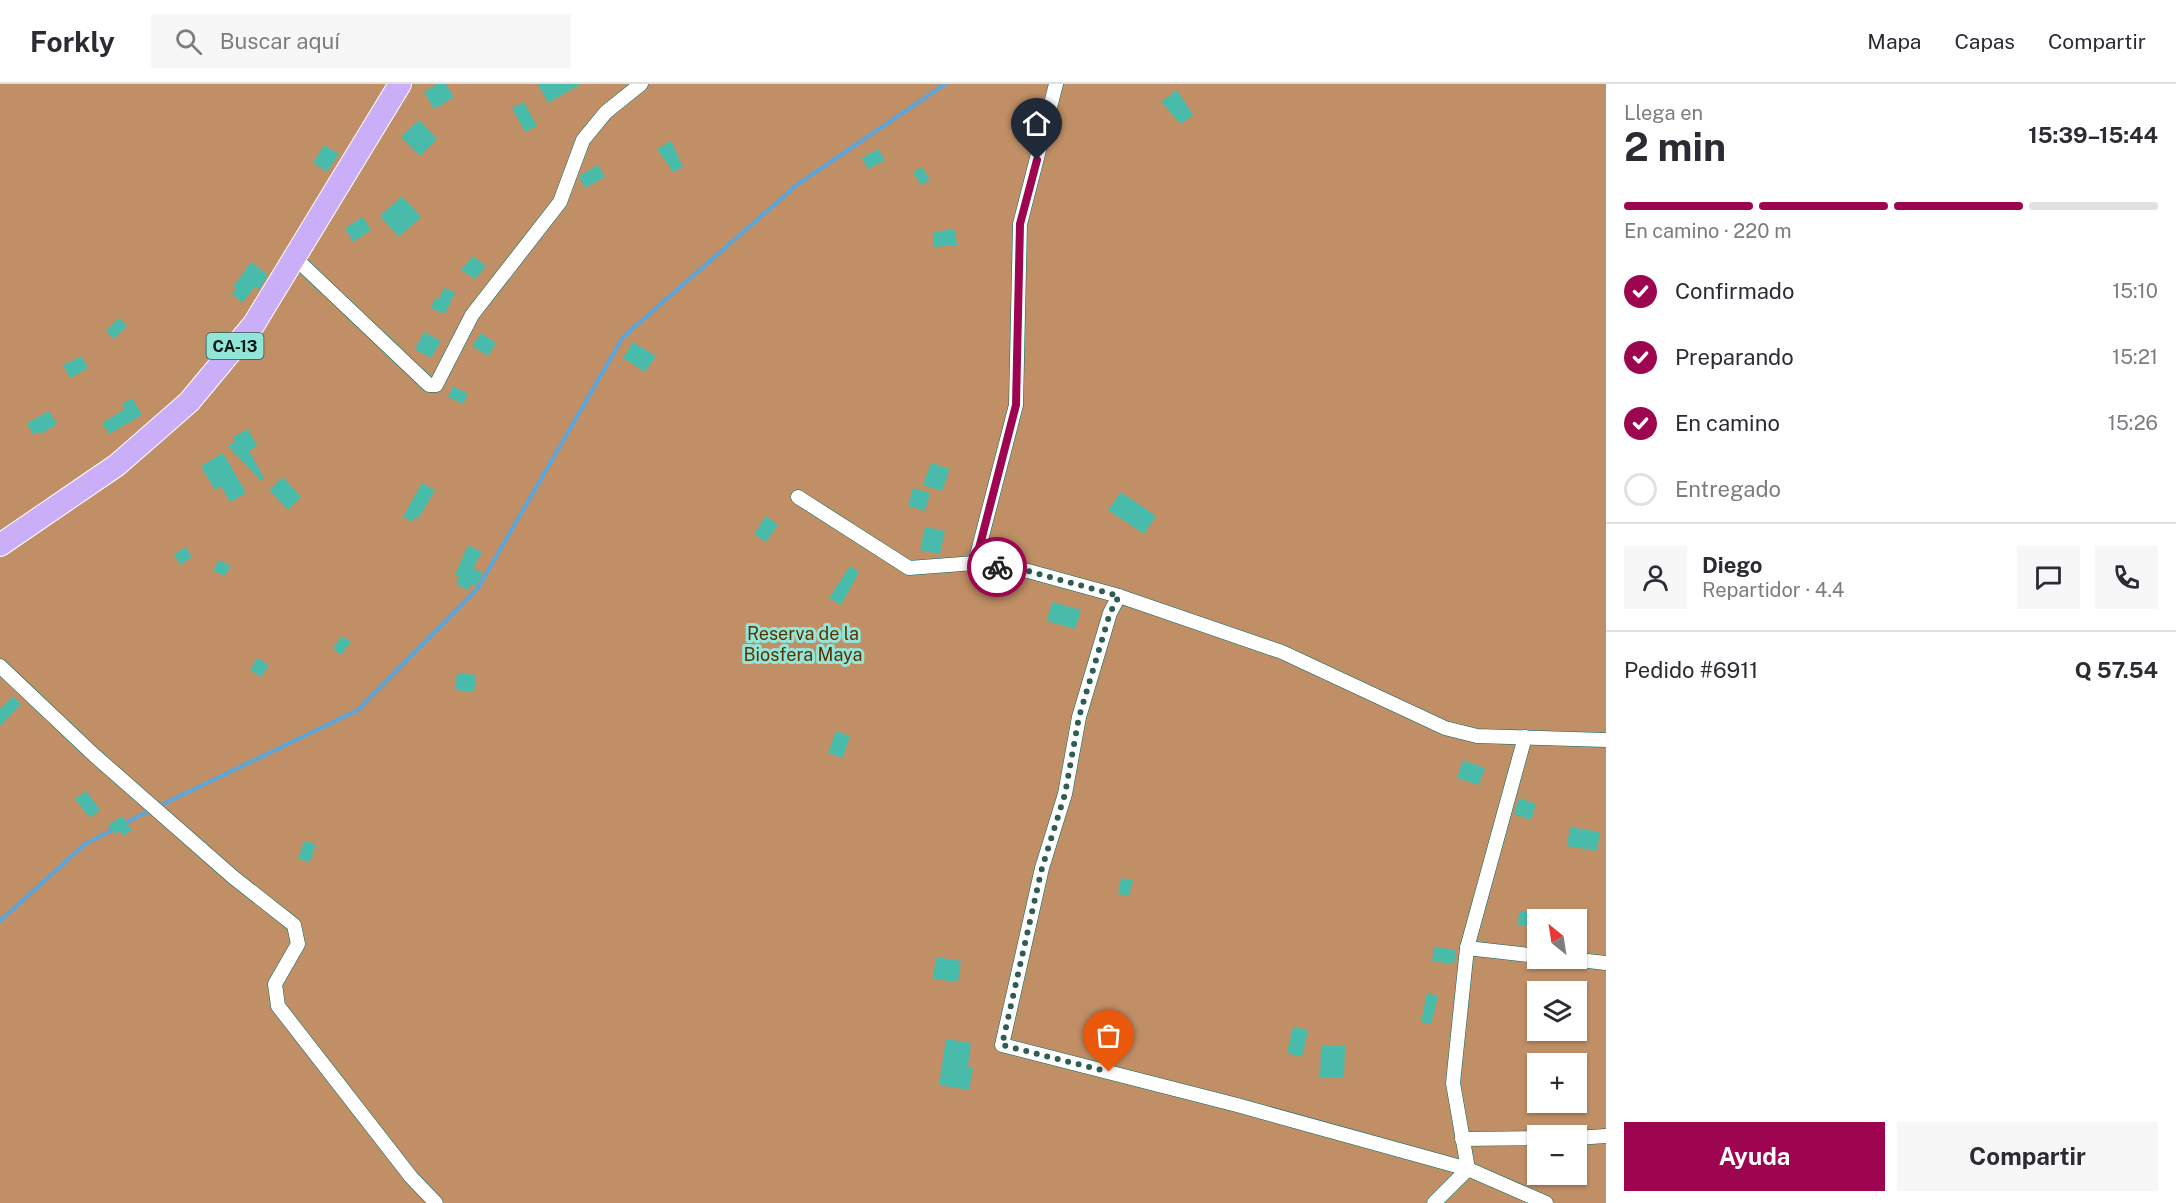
<!DOCTYPE html>
<html lang="es">
<meta charset="utf-8">
<style>
:root{--surface:#fff;--page:#f7f7f7;--text:#2b2b33;--muted:#7c7c81;--line:#e1e1e2;--accent:#9d0550}
body{margin:0;font-family:"Public Sans",sans-serif;background:var(--page);color:var(--text);height:100vh;display:flex;flex-direction:column;font-size:22px;white-space:nowrap}
*{box-sizing:border-box;margin:0}
p{font-size:20px;color:var(--muted)}
.icon{flex:none;width:33px;height:33px;fill:none;stroke:currentColor;stroke-width:2;stroke-linecap:round;stroke-linejoin:round}
.map{position:relative;flex:1;overflow:hidden}
.drawer{display:flex;flex-direction:column;background:var(--surface);width:570px}
.drawer>*{flex:none}
.needle{width:39px;rotate:330deg}
.tools{position:absolute;left:1527px;top:825px;display:grid;gap:12px}
.tools a{display:grid;place-items:center;width:60px;height:60px;border-radius:0px;background:var(--surface);box-shadow:0 2px 4px #0004;font-size:30px}
.pin{position:absolute;display:grid;place-items:center;width:51px;height:51px;color:#fff;margin:-62px -26px;border-radius:50% 50% 50% 0;rotate:-45deg;box-shadow:0 0 6px #0007}
.pin .icon{rotate:45deg}
.courier{position:absolute;display:grid;place-items:center;width:60px;height:60px;margin:-30px;border:4px solid #9d0550;border-radius:50%;background:#fff;color:#222;box-shadow:0 2px 8px #0007}
.overview em{font-style:normal;font-weight:700}
.overview div{display:flex;flex-direction:column-reverse}
.overview{display:flex;align-items:center;justify-content:space-between;height:102px;padding:0 18px}
h1{font-size:39px;font-weight:700;line-height:45px}
.bar{display:grid;grid-template-columns:repeat(4,1fr);gap:9px 6px;align-content:center;height:72px;padding:0 18px}
.bar i{height:8px;border-radius:4px;background:var(--line)}
.bar .current{background:var(--accent)}
.bar p{grid-column:span 4}
.line{display:flex;align-items:center;gap:15px;padding:0 18px;border-top:2px solid var(--line)}
.line div{flex:1}
.round{display:grid;place-items:center;flex:none;width:63px;height:63px;border-radius:0px;background:var(--page)}
ol{padding:0 18px;list-style:none}
li{display:flex;align-items:center;gap:18px;height:66px}
li p{margin-inline-start:auto}
li .icon{padding:6px;border-radius:50%;background:var(--accent);color:#fff;stroke-width:4}
li:last-child{color:var(--muted)}
li i{width:33px;height:33px;border:3px solid var(--line);border-radius:50%}
.primary-button{display:flex;gap:12px;margin-top:auto;padding:12px 18px}
.primary-button a{flex:1;height:69px;border-radius:0px;background:var(--accent);color:#fff;font-size:24px;font-weight:700;line-height:69px;text-align:center}
.primary-button a+a{background:var(--page);color:var(--text)}
header{display:flex;align-items:center;gap:36px;box-sizing:border-box;height:84px;padding:0 30px;background:var(--surface);border-bottom:2px solid var(--line)}
header strong{font-size:28px}
nav{display:flex;gap:33px;margin-inline-start:auto;font-size:21px}
.search{width:420px;height:54px;background:var(--page);display:flex;align-items:center;gap:15px;box-sizing:border-box;padding:0 21px;border-radius:0px;color:var(--muted);font-size:22px}
main{display:flex;flex:1;min-height:0}
.map>svg:first-child{display:block}
.green{fill:#c08f66;fill-rule:evenodd}
.lines{fill:none;stroke-linecap:round;stroke-linejoin:round}
.stream{stroke:#5ca6d9;stroke-width:4}
.building{fill:#49bbaa}
.minor-casing{stroke:#00695d;stroke-width:15}
.trunk-casing{stroke:#fff;stroke-width:24}
.minor{stroke:#fff;stroke-width:14}
.trunk{stroke:#cbaef8;stroke-width:22}
.done{stroke:#2f5c54;stroke-width:6;stroke-dasharray:0 10.8}
.route{stroke:#9d0550;stroke-width:8}
.labels{text-anchor:middle;dominant-baseline:central;stroke-width:6;stroke-linejoin:round;paint-order:stroke}
.shield{fill:#93e6d7;stroke:#2c564e;stroke-width:1.5}
.shield-label{font-size:16px;font-weight:bold;fill:#001814}
.park-label{font-size:18px;fill:#5b3102;stroke:#93e6d7}
</style>
<header>
<strong>Forkly</strong>
<div class="search"><svg class="icon" aria-label="search" viewBox="0 0 24 24"><circle cx="10" cy="10" r="6"/><path d="M15 15l6 6"/></svg>Buscar aquí</div>
<nav><a>Mapa</a><a>Capas</a><a>Compartir</a></nav>
</header>
<main>
<div class="map">
<svg width="1606" height="1119" viewBox="0 0 1606 1119">
<rect width="100%" height="100%" fill="#86d9ca"/>
<path class="green" d="M0,0H1606V1119H0ZM1538,836H1576V874H1538ZM1538,908H1576V946H1538ZM1538,980H1576V1018H1538ZM1538,1052H1576V1090H1538Z"/>
<g class="lines">
<g class="stream">
<path d="M157,723L358,626L478,504L623,253L798,100L945,0"/>
<path d="M122,741L150,726"/>
<path d="M0,837L85,760L116,744"/>
</g>
</g>
<g class="building">
<path d="M437,0H446L454,13L434,25L424,8Z"/>
<path d="M538,0H581L548,19Z"/>
<path d="M1177,6L1193,31L1181,40L1161,18Z"/>
<path d="M524,18L537,42L525,48L512,24Z"/>
<path d="M419,36L437,55L420,72L401,53Z"/>
<path d="M671,57L683,83L673,88L657,65Z"/>
<path d="M324,61L339,70L327,88L313,79Z"/>
<path d="M878,65L885,76L868,85L862,74Z"/>
<path d="M598,81L605,93L585,104L579,92Z"/>
<path d="M922,83L930,96L921,101L913,88Z"/>
<path d="M402,112L421,133L399,153L380,132Z"/>
<path d="M363,133L371,146L353,158L345,144Z"/>
<path d="M955,145L957,161L934,163L933,148Z"/>
<path d="M473,172L486,182L475,195L461,186Z"/>
<path d="M251,178L268,191L259,206L255,203L242,219L232,210L236,205L233,203Z"/>
<path d="M444,204L455,208L445,230L431,224L435,214L439,215Z"/>
<path d="M119,234L127,242L114,255L106,247Z"/>
<path d="M424,248L441,257L431,274L415,265Z"/>
<path d="M481,249L496,259L488,272L472,262Z"/>
<path d="M633,258L656,272L645,288L623,274Z"/>
<path d="M82,272L88,284L70,294L63,281Z"/>
<path d="M453,302L468,310L463,320L448,313Z"/>
<path d="M132,314L142,331L109,350L102,339L125,325L122,320Z"/>
<path d="M49,327L57,340L41,350L39,347L33,351L27,339Z"/>
<path d="M248,345L257,362L249,367L264,394L261,397L228,362L236,357L233,353Z"/>
<path d="M223,369L246,409L230,418L221,402L215,406L201,382Z"/>
<path d="M931,379L950,385L942,407L923,401Z"/>
<path d="M283,393L301,413L288,426L269,406Z"/>
<path d="M422,399L435,406L418,435L415,433L412,438L403,433Z"/>
<path d="M913,404L930,409L925,427L908,422Z"/>
<path d="M1121,408L1156,432L1144,450L1108,426Z"/>
<path d="M766,432L778,441L766,458L754,450Z"/>
<path d="M925,443L945,447L940,470L920,466Z"/>
<path d="M468,461L482,468L473,484L483,489L476,502L472,500L468,506L456,500L459,494L455,491Z"/>
<path d="M186,463L192,473L180,481L174,470Z"/>
<path d="M219,476L231,482L224,492L213,486Z"/>
<path d="M850,482L859,488L841,521L829,514Z"/>
<path d="M1052,518L1081,526L1075,545L1047,537Z"/>
<path d="M342,552L351,558L341,571L333,564Z"/>
<path d="M257,574L269,581L261,593L250,586Z"/>
<path d="M457,589L476,591L474,608L455,606Z"/>
<path d="M13,612L21,620L0,642V625Z"/>
<path d="M836,647L850,652L843,674L828,669Z"/>
<path d="M1463,676L1485,684L1479,701L1457,694Z"/>
<path d="M86,707L100,726L90,734L75,715Z"/>
<path d="M1519,714L1536,720L1531,736L1514,730Z"/>
<path d="M122,732L132,746L123,752L120,747L114,750L108,741Z"/>
<path d="M1570,743L1600,748L1597,767L1567,762Z"/>
<path d="M304,757L316,760L310,778L298,775Z"/>
<path d="M1121,794L1133,796L1129,812L1118,810Z"/>
<path d="M1519,827L1530,828L1529,842L1518,841Z"/>
<path d="M1434,863L1456,866L1454,880L1432,877Z"/>
<path d="M936,873L961,877L958,898L933,895Z"/>
<path d="M1427,909L1438,912L1431,940L1421,938Z"/>
<path d="M1293,943L1308,946L1302,973L1287,969Z"/>
<path d="M946,955L971,959L968,983L973,984L969,1006L939,1001Z"/>
<path d="M1321,962H1345L1344,994L1320,993Z"/>
</g>
<g class="lines">
<defs>
<g id="minor">
<path d="M294,173L429,301H436L472,231L560,118L583,56L606,28L641,0"/>
<path d="M798,413L909,484L975,479L1028,487L1119,512L1282,568L1445,644L1477,652L1606,656"/>
<path d="M975,479L1016,321L1020,140L1056,0"/>
<path d="M1119,512L1110,529L1079,633L1065,710L1042,784L1002,961L1237,1021L1468,1085L1546,1119"/>
<path d="M0,582L94,671L233,793L294,841L298,860L275,900L278,922L411,1093L436,1119"/>
<path d="M1467,864L1538,872"/>
<path d="M1562,874L1606,879"/>
<path d="M1576,1054L1606,1052"/>
<path d="M1462,1055L1538,1054"/>
<path d="M1434,1119L1468,1085L1453,999L1467,864L1525,653"/>
</g>
<path id="trunk" d="M0,461L117,381L189,318L254,240L400,0"/>
</defs>
<use href="#minor" class="minor-casing"/>
<use href="#trunk" class="trunk-casing"/>
<use href="#minor" class="minor"/>
<use href="#trunk" class="trunk"/>
</g>
<g class="lines">
<path class="done" d="M997,483L1028,487L1119,512L1110,529L1079,633L1065,710L1042,784L1002,961L1109,988"/>
<path class="route" d="M997,483L975,480L1016,321L1020,140L1037,76"/>
</g>
<g class="labels">
<rect class="shield" x="206.5" y="249" width="57" height="26" rx="4.5"/>
<g class="shield-label">
<text x="235" y="262">CA-13</text>
</g>
<g class="park-label">
<text x="803" y="549">Reserva de la<tspan x="803" dy="21">Biosfera Maya</tspan></text>
</g>
</g>
</svg>
<div class="tools">
<a><svg class="needle" viewBox="-14 -14 28 28"><path d="M0-13l5 13h-10z" fill="#e53935"/><path d="M0 13l5-13h-10z" fill="#7c7c81"/></svg></a>
<a><svg class="icon" aria-label="layers" viewBox="0 0 24 24"><path d="M12 4l9 5-9 5-9-5zM3 14l9 5 9-5"/></svg></a>
<a>+</a>
<a>−</a>
</div>
<div class="pin" style="left:1109px;top:988px;background:#ea580c"><svg class="icon" aria-label="bag" viewBox="0 0 24 24"><path d="M5 8h14l-1 12H6zM9 8a3 3 0 0 1 6 0"/></svg></div>
<div class="pin" style="left:1037px;top:76px;background:#1f2937"><svg class="icon" aria-label="home" viewBox="0 0 24 24"><path d="M3 11l9-7 9 7M6 9v11h12V9"/></svg></div>
<div class="courier" style="left:997px;top:483px"><svg class="icon" aria-label="bike" viewBox="0 0 24 24"><circle cx="6" cy="16" r="4"/><circle cx="18" cy="16" r="4"/><path d="M6 16l4-8h5l3 8M10 8l3 8H6M13 5h3"/></svg></div>
</div>
<section class="drawer">
<div class="overview"><div><h1>2 min</h1><p>Llega en</p></div><em>15:39–15:44</em></div>
<div class="bar"><i class="current"></i><i class="current"></i><i class="current"></i><i></i><p>En camino · 220 m</p></div>
<ol>
<li><svg class="icon" aria-label="check" viewBox="0 0 24 24"><path d="M5 12l5 5 9-10"/></svg>Confirmado<p>15:10</p></li>
<li><svg class="icon" aria-label="check" viewBox="0 0 24 24"><path d="M5 12l5 5 9-10"/></svg>Preparando<p>15:21</p></li>
<li><svg class="icon" aria-label="check" viewBox="0 0 24 24"><path d="M5 12l5 5 9-10"/></svg>En camino<p>15:26</p></li>
<li><i></i>Entregado</li>
</ol>
<div class="line" style="height:108px"><a class="round"><svg class="icon" aria-label="person" viewBox="0 0 24 24"><circle cx="12" cy="8" r="4"/><path d="M4 21q1-7 8-7t8 7"/></svg></a><div><b>Diego</b><p>Repartidor · 4.4</p></div><a class="round"><svg class="icon" aria-label="chat" viewBox="0 0 24 24"><path d="M4 5h16v11H9l-5 4z"/></svg></a><a class="round"><svg class="icon" aria-label="phone" viewBox="0 0 24 24"><path d="M5 4h4l2 5-3 2q2 4 5 5l2-3 5 2v4C11 20 4 13 5 4z"/></svg></a></div>
<div class="line" style="height:78px"><div>Pedido #6911</div><b>Q 57.54</b></div>
<div class="primary-button"><a>Ayuda</a><a>Compartir</a></div>
</section>
</main>
